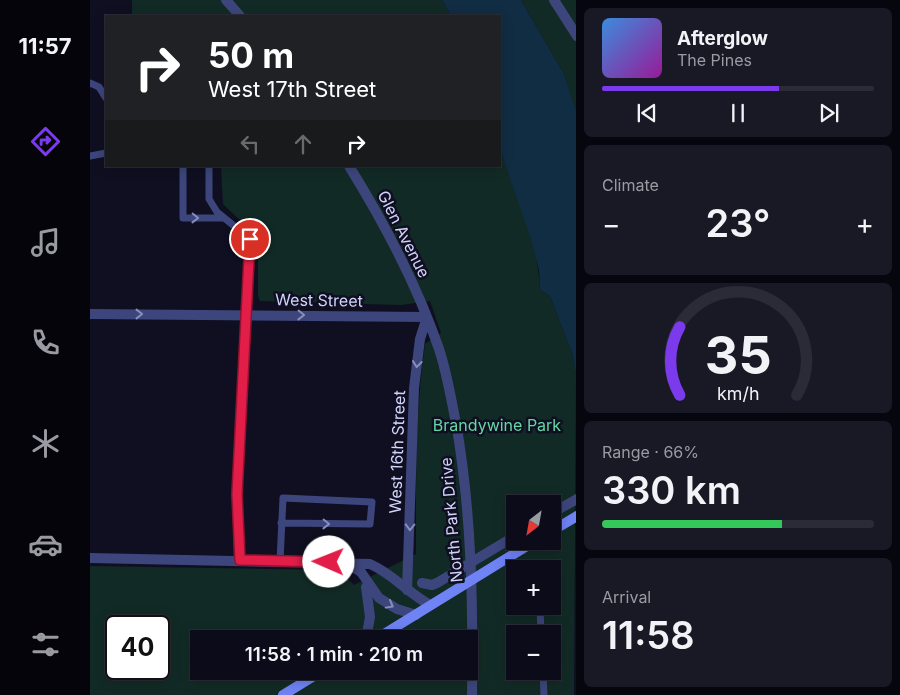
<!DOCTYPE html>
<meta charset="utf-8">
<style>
:root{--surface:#0b0b19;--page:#191926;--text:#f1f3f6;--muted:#9a9ba2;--line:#2b2b38;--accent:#7c3aed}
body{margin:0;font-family:Inter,sans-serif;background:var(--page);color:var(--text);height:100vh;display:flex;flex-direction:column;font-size:19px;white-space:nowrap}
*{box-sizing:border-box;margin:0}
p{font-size:16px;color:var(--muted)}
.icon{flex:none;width:28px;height:28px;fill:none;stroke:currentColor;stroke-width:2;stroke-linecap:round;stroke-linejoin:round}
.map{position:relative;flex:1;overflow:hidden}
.details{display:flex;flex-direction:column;gap:8px;padding:8px;background:#06060e;width:324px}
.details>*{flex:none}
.hud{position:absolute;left:15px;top:15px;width:396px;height:152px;border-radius:0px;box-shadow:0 2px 12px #0003,0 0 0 1px var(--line);background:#202124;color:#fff;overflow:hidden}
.needle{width:32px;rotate:211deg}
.fabs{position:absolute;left:416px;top:495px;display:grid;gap:10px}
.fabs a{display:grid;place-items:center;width:55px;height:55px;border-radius:0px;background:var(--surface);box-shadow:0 2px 12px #0003,0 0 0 1px var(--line);font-size:25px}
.speed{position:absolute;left:15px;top:615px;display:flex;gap:10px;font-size:25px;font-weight:700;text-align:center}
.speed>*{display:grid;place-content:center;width:65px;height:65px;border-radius:50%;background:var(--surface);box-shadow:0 2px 12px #0003,0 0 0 1px var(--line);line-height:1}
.speed .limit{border:2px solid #111;border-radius:8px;background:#fff;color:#111}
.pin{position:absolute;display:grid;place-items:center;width:42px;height:42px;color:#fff;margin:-21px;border:2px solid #fff;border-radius:50%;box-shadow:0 1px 5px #0007}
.me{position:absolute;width:55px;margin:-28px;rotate:271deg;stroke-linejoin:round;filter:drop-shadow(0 0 4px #0008)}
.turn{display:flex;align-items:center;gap:18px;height:105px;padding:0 20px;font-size:22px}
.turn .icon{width:65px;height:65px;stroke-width:2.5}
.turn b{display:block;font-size:35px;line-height:42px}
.lanes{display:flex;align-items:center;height:48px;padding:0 20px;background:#0003;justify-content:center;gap:25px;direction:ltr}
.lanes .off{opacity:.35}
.big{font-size:38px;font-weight:600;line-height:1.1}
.details .card{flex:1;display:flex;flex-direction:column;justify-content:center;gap:8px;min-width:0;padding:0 18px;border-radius:8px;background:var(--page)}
.details .dial{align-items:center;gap:0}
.dial svg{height:130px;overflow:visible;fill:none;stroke:var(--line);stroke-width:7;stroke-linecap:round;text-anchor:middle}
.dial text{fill:var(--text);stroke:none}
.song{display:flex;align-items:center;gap:15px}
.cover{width:60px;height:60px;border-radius:8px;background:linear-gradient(135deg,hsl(210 70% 55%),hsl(300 70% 35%))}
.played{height:5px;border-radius:2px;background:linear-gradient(90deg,var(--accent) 65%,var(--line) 65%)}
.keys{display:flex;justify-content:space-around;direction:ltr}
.heat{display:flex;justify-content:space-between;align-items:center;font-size:28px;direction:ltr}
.charge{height:8px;border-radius:4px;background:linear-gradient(90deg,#34c759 66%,var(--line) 0)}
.trip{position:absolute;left:100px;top:630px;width:288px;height:50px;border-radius:0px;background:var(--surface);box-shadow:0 2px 12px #0003,0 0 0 1px var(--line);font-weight:600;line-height:50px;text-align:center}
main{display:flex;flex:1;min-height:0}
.menu{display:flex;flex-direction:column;width:90px;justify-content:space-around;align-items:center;background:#04040a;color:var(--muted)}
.menu .icon{width:35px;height:35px}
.menu .current{color:var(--accent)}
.menu b{font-size:22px;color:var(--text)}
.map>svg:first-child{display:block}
</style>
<main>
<nav class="menu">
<b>11:57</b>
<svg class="icon current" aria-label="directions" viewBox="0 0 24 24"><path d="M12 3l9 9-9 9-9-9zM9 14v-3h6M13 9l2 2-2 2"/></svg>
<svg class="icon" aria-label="music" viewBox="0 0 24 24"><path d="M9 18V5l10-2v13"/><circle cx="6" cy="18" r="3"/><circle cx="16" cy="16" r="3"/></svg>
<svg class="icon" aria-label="phone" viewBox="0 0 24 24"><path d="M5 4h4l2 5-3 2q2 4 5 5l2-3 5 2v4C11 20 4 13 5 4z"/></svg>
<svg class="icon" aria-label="climate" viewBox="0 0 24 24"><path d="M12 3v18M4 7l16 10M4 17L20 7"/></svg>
<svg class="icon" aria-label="car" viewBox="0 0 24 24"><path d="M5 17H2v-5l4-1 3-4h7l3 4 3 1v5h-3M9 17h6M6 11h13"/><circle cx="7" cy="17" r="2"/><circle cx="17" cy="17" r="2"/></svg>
<svg class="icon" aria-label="filters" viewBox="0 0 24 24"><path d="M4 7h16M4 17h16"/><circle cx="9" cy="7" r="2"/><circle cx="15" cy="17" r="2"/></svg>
</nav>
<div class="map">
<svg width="487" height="695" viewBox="0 0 487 695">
<rect width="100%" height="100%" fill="#0f0f21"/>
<path fill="#122a25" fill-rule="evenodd" d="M42,0H352L361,16H42Z
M431,0H486V114L474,74Z
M410,149C426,195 448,241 450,290L460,296L482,353L486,375L484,695H0V566L236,570L255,576L264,585L326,554C326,484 325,413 335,344L351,333L340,301L311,305L170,301L168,296V229L156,226L133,204L131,166H410ZM425,504H462V541H425ZM425,569H462V606H425ZM26,626H69V669H26ZM425,634H462V671H425ZM109,639H379V671H109Z"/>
<path fill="#112d43" d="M352,0H431L474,74L487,114L486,375L482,353L460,296L450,290L449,270L441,239L410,149V16H361Z"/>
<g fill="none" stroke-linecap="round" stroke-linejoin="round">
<path stroke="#3d467c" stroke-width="7" d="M0,83L9,87L16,98
M0,156L16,153
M93,166V218H134
M119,166V199L127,212L160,239
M190,561L193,498L282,502L280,524L191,523
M450,606L451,634
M453,671L454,695"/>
<path stroke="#3d467c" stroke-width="10" d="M462,513L487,499
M332,583L342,585L347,583L425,536"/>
<path stroke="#3d467c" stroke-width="10" d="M136,0L150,16
M464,0L487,36
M259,166C295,224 327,285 349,349C357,373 361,399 366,423C382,514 383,604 382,695
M0,314L337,317
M149,560L147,494L160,239
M317,590L324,388L330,339L337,317"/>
<path stroke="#3d467c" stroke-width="10" d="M0,558L280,564C303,574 318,593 340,605
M256,563L271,572L289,598L307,609L326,615
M276,639L280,617L276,587"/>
<path stroke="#6f83f5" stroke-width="10" d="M462,531L487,516
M286,639L445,541
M193,695L232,671"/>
</g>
<defs><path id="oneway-chevron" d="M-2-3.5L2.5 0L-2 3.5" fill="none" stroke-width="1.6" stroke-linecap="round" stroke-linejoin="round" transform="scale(1.25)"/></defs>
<g stroke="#888dbc">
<use href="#oneway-chevron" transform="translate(105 218) rotate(1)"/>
<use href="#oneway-chevron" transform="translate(49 314)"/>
<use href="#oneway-chevron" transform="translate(211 315) rotate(1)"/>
<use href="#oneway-chevron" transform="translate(327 364) rotate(97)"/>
<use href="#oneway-chevron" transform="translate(236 524) rotate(1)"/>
<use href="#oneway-chevron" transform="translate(320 527) rotate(91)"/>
<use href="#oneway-chevron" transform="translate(300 605) rotate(29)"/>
</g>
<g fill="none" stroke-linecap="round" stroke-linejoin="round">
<g stroke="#92132f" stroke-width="12">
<path id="route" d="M160,239L147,494L150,560L239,562"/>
</g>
<use href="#route" stroke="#e11d48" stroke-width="9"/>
</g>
<g text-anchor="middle" stroke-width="5" stroke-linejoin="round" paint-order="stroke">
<g font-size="16" fill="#d2d4fc" stroke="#0f0f21">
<text transform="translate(314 234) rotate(63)" y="6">Glen Avenue</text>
<text transform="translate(229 300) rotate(1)" y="6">West Street</text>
<text transform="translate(307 452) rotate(-88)" y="6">West 16th Street</text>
<text transform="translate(361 520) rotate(-95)" y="6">North Park Drive</text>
</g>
<g font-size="16" fill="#63d7a5" stroke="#0f0f21">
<text x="407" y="431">Brandywine Park</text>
</g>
</g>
</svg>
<div class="fabs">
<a><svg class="needle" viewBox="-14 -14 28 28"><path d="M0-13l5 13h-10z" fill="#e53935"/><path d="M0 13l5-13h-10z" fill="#9a9ba2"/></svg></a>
<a>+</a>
<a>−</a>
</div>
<div class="speed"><div class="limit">40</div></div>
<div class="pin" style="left:160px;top:239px;background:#d93025"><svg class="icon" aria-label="arrive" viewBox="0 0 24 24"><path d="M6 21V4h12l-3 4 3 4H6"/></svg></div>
<svg class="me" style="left:239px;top:562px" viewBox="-20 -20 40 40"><circle r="19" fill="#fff"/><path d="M0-13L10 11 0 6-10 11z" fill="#e11d48"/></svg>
<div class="trip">11:58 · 1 min · 210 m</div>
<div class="hud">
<div class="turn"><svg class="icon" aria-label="right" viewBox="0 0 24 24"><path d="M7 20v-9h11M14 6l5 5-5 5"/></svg><div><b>50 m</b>West 17th Street</div></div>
<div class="lanes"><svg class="icon off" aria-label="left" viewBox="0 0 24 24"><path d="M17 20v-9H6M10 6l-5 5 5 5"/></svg><svg class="icon off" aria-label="ahead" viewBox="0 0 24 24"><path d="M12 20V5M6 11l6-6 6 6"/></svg><svg class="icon" aria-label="right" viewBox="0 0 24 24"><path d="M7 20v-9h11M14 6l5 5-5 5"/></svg></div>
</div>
</div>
<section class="details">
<div class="card">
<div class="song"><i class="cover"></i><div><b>Afterglow</b><p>The Pines</p></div></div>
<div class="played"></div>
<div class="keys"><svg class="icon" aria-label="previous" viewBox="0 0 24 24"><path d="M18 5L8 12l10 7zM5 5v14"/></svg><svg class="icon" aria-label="pause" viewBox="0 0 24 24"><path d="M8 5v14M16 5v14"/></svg><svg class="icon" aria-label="next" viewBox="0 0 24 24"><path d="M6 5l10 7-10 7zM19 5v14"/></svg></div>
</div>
<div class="card"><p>Climate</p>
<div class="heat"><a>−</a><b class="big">23°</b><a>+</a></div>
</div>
<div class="card dial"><svg viewBox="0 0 100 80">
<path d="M14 69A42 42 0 1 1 86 69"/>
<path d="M14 69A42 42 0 0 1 14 27" stroke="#7c3aed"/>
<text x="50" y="56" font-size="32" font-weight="700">35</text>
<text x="50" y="72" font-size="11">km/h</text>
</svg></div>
<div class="card"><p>Range · 66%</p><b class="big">330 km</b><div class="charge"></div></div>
<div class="card"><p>Arrival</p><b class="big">11:58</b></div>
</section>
</main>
